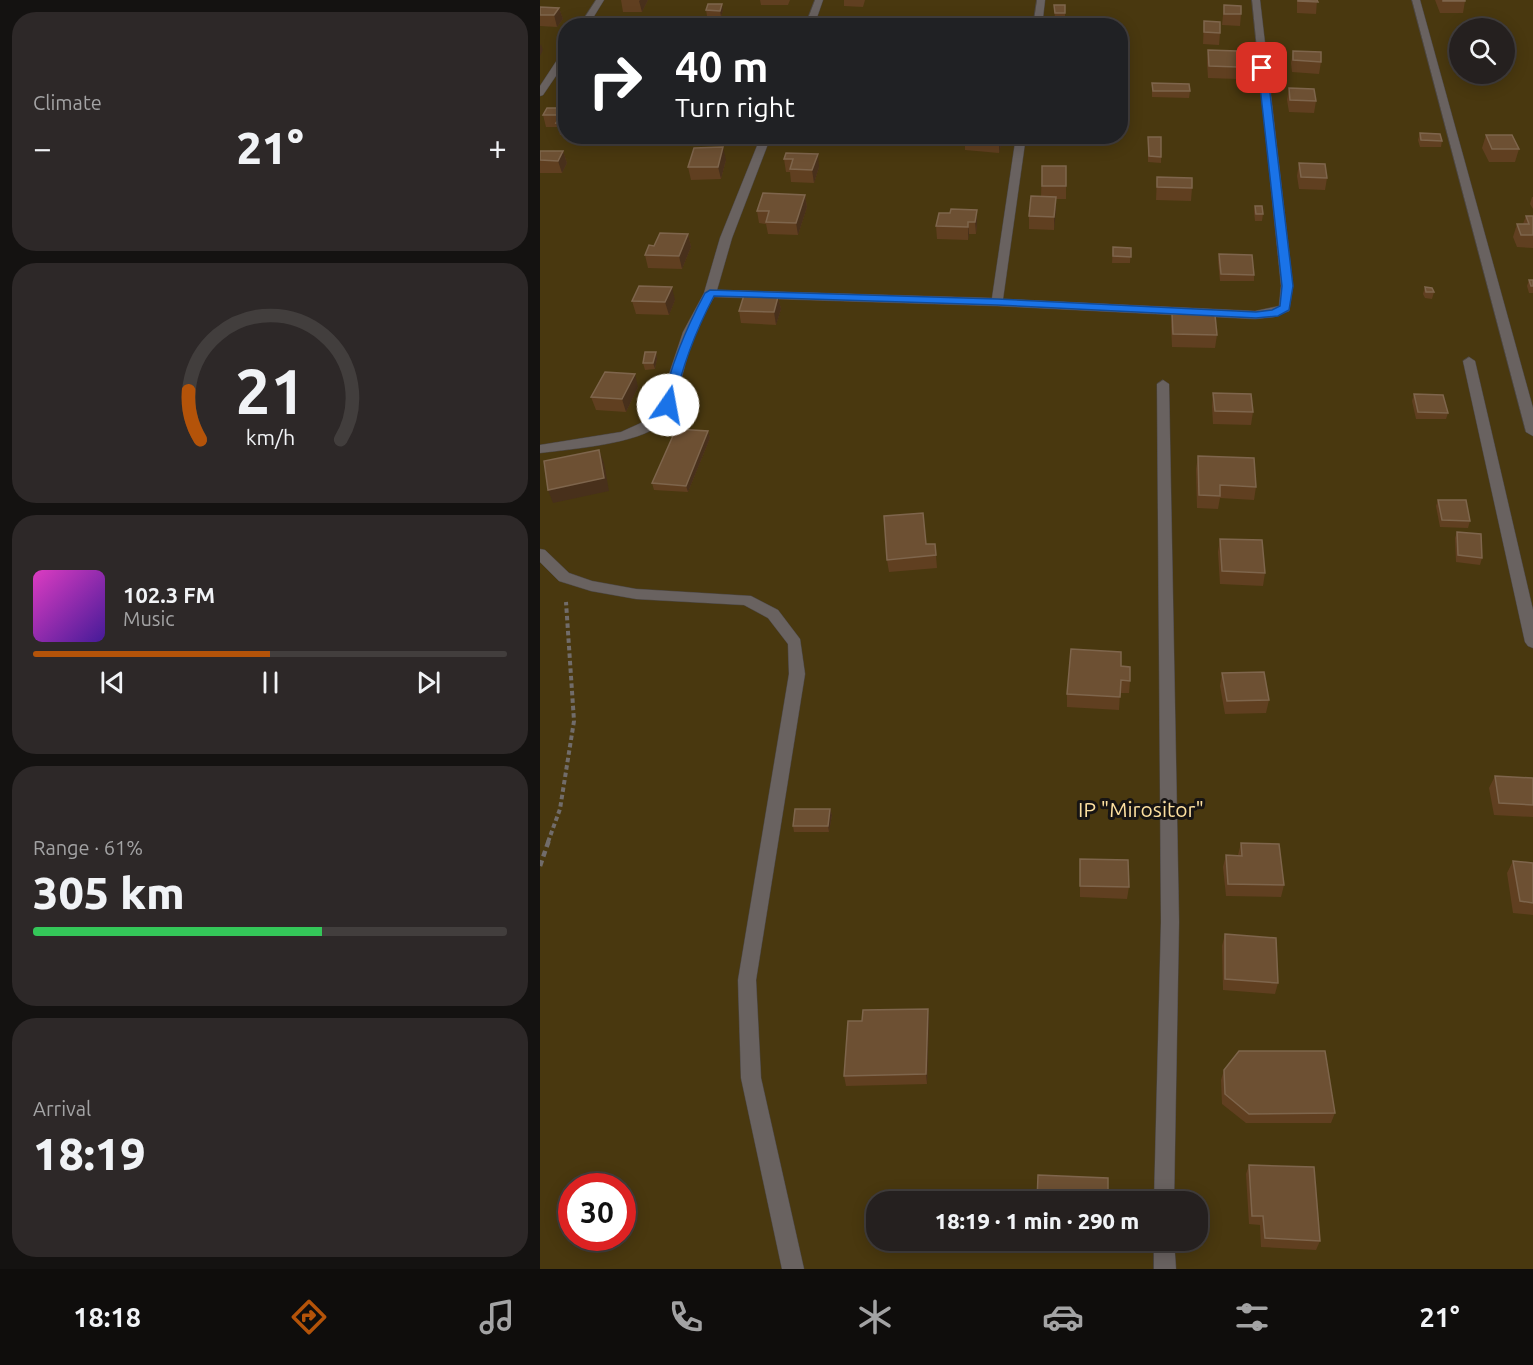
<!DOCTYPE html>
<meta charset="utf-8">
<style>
:root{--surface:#25201f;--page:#2d2828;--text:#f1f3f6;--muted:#a3a3a4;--line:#423e3d;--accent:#b45309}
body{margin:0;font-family:Ubuntu,sans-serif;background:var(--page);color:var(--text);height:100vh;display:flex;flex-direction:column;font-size:22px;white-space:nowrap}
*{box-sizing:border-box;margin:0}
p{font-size:20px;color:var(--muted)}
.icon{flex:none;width:33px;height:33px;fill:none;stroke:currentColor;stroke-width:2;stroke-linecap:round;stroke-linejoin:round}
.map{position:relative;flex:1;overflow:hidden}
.drawer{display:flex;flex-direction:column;gap:12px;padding:12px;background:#141211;width:540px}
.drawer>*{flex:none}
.guide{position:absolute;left:18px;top:18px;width:570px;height:126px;border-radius:24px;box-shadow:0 3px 15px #0003,0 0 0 2px var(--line);background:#202124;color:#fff;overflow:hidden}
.tools{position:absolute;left:909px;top:18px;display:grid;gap:12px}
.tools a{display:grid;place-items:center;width:66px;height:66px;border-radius:50%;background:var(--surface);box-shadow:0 3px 15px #0003,0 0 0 2px var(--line);font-size:30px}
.speed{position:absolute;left:18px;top:1173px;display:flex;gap:12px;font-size:30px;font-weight:700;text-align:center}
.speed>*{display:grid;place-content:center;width:78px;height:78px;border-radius:50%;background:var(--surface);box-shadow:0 3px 15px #0003,0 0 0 2px var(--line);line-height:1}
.speed .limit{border:9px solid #d22;background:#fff;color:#111}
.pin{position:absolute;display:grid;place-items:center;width:51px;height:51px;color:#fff;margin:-26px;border-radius:12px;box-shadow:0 3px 9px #0006}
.me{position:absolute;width:66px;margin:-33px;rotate:12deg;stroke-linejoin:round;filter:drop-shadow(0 0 4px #0008)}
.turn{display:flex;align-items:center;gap:21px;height:126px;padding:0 18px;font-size:27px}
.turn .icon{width:78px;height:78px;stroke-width:2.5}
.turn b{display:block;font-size:42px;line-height:51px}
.big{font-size:45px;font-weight:800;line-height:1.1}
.drawer .widget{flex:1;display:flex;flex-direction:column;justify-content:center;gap:9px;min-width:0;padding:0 21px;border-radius:24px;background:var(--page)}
.drawer .dial{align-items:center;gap:0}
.dial svg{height:156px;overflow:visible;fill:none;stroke:var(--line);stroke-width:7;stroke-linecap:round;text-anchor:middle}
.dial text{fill:var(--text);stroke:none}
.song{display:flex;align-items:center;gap:18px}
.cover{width:72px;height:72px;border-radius:9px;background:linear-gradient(135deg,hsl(310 70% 55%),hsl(260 70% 35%))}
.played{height:6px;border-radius:3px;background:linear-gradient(90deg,var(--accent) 50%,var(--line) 50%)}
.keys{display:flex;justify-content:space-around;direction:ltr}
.heat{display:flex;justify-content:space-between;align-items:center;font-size:33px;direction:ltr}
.charge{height:9px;border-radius:4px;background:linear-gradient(90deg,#34c759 61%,var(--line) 0)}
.trip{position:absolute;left:326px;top:1191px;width:342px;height:60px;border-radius:24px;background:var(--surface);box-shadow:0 3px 15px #0003,0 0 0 2px var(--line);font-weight:800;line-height:60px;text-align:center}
.tab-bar{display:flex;height:96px;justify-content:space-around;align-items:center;background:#0f0d0c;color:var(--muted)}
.tab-bar .icon{width:42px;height:42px}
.tab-bar .on{color:var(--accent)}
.tab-bar b{font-size:27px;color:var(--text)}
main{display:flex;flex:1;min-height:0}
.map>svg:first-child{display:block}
</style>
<main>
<section class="drawer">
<div class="widget"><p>Climate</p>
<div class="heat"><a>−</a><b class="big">21°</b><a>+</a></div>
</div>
<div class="widget dial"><svg viewBox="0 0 100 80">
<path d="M14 69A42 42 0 1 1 86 69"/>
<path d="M14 69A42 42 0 0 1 8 44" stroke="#b45309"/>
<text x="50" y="56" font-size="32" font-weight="700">21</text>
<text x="50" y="72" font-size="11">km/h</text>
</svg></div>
<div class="widget">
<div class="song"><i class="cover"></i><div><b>102.3 FM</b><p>Music</p></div></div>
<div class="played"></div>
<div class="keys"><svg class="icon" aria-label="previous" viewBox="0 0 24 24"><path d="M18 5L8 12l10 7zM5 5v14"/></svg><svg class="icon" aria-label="pause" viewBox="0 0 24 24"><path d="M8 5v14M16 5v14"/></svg><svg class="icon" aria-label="next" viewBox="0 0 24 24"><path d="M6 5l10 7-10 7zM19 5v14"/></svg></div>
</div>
<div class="widget"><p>Range · 61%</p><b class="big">305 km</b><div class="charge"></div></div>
<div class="widget"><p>Arrival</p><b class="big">18:19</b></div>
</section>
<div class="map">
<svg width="993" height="1269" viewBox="0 0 993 1269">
<rect width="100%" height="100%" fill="#312b29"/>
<path fill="#49380f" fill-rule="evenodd" d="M0,0H993V1269H0ZM26,26H580V136H26ZM920,28H964V74H920ZM32,1186H82V1238H32ZM336,1202H657V1240H336Z"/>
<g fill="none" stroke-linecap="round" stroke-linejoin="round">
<g stroke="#4b4645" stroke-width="1">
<path id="street" d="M56,0H64L48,26H39Z
M275,0H283L274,26H265Z
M497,0H505L502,26H493Z
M712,0H720L753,286L749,311L734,317L715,319L457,306L174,297C167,309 159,321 154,334C145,357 138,410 121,424C98,444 31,449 0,453V445L81,432L112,418L122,405L129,374L143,332L164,293L180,238L221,136H231L192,238L177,290L452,298L476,136H486L463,299L715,311L739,306L741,286Z
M872,0H880L993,408V436L986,432Z
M26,50V61L3,95L0,96V86L23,51Z
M929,357L935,361L993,610V648L988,646L985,642L923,361Z
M623,380L629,384L639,922L634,1202H614L621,922L617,384Z
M0,549L5,550L29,573L52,581L96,589L211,596L238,610L260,639L265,674L216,980L221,1078L264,1269H242L201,1078L198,980L249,674L248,644L228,618L204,605L96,599L51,591L19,581L0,562Z
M614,1240H634L636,1269H614Z"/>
</g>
<path stroke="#716c6a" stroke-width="4" stroke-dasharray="4.5 3" stroke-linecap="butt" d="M8,842L20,809L34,721L26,602"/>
<path stroke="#716c6a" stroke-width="4.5" stroke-dasharray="6 4" stroke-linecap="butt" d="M0,866L9,840"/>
<use href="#street" fill="#696260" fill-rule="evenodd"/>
</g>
<path fill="#603f20" d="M81,0H108L102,12H83Z
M220,0H250L248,5H221Z
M304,0H325L323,7L304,6Z
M757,0H777L776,14L757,13Z
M895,0H925V1L923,13H900Z
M514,5H525V19H515Z
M684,5L701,14L700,26L682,25Z
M0,7L19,8L23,19L17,27L0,26Z
M166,10H183L181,17L167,16Z
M664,21L680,33L679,45L663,44Z
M668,50L698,67L697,79L668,78L667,62Z
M753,51L781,62L779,74L752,72L751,63Z
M928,74H948L947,79H929Z
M612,83L650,91L649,98L612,97Z
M749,88L776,101L774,113L749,112L747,100Z
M26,108V135H20L18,127H6L3,115Z
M880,133L902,141L901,147H880L878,140Z
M946,135L979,149L975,162H949L942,148Z
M425,136H461V145L459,153L425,150Z
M507,136H541V144H507Z
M608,137L621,157V163L608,162Z
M0,151H23L27,163L22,173H0Z
M246,153L279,167L274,183L251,182L250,172H246L244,159Z
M186,160L181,179L151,180L148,167Z
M759,163L787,178L785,190L759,189L757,176Z
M502,166H526V199H516L514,230L489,229V216L501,197Z
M617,177L652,188L651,201L616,200Z
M265,195L267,207L258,235L228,234L226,224L219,223L217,211Z
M992,197H993V209L990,204Z
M715,206L723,214L722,221H715L714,212Z
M437,210V223L436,234H429L428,240L397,239L396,226L410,213Z
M986,216H993V248L977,247L973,237L977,224H983Z
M148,234L151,247L142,269L108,268L105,255Z
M573,247L591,248L590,263H572Z
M679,254L714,275V281H680L678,261Z
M989,280L993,286V293H989L987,286Z
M885,287L894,292L892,299L885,298L883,294Z
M238,297L241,309L236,325L201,323L199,311Z
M135,300L129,315L96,314L92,301Z
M632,314L677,335L675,348L632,347L631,327Z
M116,352L117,359L115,369L105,370L103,363Z
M98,387L86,412L56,410L51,397Z
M673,393L713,412L711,425L673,424L672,406Z
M874,394L908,413L906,419H876L872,401Z
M168,431L170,438L148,492L114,490L112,483Z
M658,456L716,487L714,500L680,498L678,509L657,508L656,469Z
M898,500L930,521L928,528L900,527L896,506Z
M917,532L942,558L940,565L916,562L915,538Z
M680,539L725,573L723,586L680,584L678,552Z
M386,544H395L397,568L349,572L347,560Z
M581,666L590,681L589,693H580L579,710L527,707V694Z
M682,673L729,700L726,713L685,714L680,686Z
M955,776L993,778V817L954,815L949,788Z
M290,809L292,815L289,832H254L253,826Z
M701,843L744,885L741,897L686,896L683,867L686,855H698Z
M540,859L589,887L587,899L540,897Z
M973,861L993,863V915L973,913L967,873Z
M685,934L738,983L735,994L683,990L682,946Z
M389,1019L387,1084L306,1086L304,1076Z
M684,1070L795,1113L791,1123H706L682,1104L681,1080Z
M709,1165L780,1241L776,1250L721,1247L720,1225L709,1224L706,1174Z"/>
<path fill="#48301b" d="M100,0H108L102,12L99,1Z
M182,4L183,10L181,17L180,11Z
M19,8L23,19L17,27L14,15Z
M1,44L3,50L0,56V46Z
M460,136H461V145L459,153V140Z
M183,147L186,160L181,179L178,167Z
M23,151L27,163L22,173L18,161Z
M278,154L279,167L274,183L272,170Z
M265,195L267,207L258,235L256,223Z
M516,197V210L514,230V217Z
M437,210V223L436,234L435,222Z
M428,222L429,234L428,240Z
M148,234L151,247L142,269L139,256Z
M132,287L135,300L129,315L125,302Z
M238,297L241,309L236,325L234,312Z
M116,352L117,359L115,369L113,363Z
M95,374L98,387L86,412L82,399Z
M168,431L170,438L148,492L146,486Z
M59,450L64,463L69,491L13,503L8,490Z
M290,809L292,815L289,832L288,826Z
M388,1009L389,1019L387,1084L386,1074Z"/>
<path fill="#6d5033" stroke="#7e654c" stroke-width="1.5" d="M758,0H777L778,2L758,1Z
M903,0H925V1H903Z
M168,4H182L180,11L166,10Z
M514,5H525V13H515Z
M684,5L701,6V14H684Z
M0,7L19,8L14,15H0Z
M664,21L680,22V33L664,32Z
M668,50L697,51L698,67L669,66Z
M753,51L781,52V62L753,60Z
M612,83L649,84L650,91H613Z
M749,88L774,89L776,101L750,100Z
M7,108H26V123H16L21,115H3Z
M880,133L900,134L902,141L881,140Z
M946,135H972L979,149H952Z
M425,136H460L459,140L424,138Z
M608,137H621V157L609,156Z
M183,147L178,167H148L154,148Z
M0,151H23L18,161L0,160Z
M246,153L278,154L272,170L250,169L253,159H244Z
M759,163L785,164L787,178L761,177Z
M502,166H526V186H502Z
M617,177L652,178V188L617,187Z
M223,193L265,195L256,223L226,222L229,211H217Z
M491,196L516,197L514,217L489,216Z
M715,206H722L723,214H716Z
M411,209L437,210L435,222H428V227L396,226L399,213H410Z
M986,216H993V235H981L977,224H989Z
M120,233L148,234L139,256L105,255L109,245L114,246Z
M573,247L591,248V257L573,256Z
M679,254L712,255L714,275L681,274Z
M989,280H993V286H991Z
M99,286L132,287L125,302L92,301Z
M885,287L892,288L894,292H886Z
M204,295L238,297L234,312L199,311Z
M632,314L675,315L677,335L633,334Z
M105,352H116L113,363H103Z
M65,372L95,374L82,399L51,397Z
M673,393L711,394L713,412L675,411Z
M874,394L903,395L908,413L878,412Z
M136,429L168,431L146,486L112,483Z
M59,450L64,478L8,490L4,461Z
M658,456L714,458L716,487L680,485V496L659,495Z
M898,500H926L930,521L902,520Z
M383,513L386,544H395L396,555L347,560L344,516Z
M917,532L941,534L942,558L918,555Z
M680,539L722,540L725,573L682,571Z
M531,649L581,652V666L590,667V681L581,680L580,697L527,694Z
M724,672L729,700L687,701L682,673Z
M955,776L993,778V805L959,803Z
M255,809H290L288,826H253Z
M701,843L739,844L744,885L688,884L686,855L702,856Z
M540,859L588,860L589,887L540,886Z
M973,861L993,863V903L980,901Z
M685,934L736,938L738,983L685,979Z
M388,1009L386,1074L304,1076L308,1021H322L323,1010Z
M699,1051H785L795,1113L709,1114L685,1094L684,1070Z
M709,1165L774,1167L780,1241L725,1238L723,1216H712Z
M498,1175L568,1178V1202H497Z"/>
<path fill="#1a73e8" stroke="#114b97" stroke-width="1.5" d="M722,65L727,68L753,286L749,310L738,316L716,318L457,305L174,296C155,332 142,366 134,405L128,409L122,405C131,364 145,330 165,293L170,290L457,299L716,312L732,310L740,306L742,286L718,68Z"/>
<g text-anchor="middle" stroke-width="6" stroke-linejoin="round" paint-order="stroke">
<g font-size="21" fill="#fcdf9f" stroke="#171413">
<text x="601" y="817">IP "Mirositor"</text>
</g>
</g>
</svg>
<div class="tools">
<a><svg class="icon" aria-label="search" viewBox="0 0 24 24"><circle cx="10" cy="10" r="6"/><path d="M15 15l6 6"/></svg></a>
</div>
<div class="speed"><div class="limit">30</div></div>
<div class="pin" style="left:722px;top:68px;background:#d93025"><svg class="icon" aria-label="arrive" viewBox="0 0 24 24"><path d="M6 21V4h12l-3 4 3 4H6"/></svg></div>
<svg class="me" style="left:128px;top:405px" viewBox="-20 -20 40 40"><circle r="19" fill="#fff"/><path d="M0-13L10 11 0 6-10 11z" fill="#1a73e8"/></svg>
<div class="trip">18:19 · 1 min · 290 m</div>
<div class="guide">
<div class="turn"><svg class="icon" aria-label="right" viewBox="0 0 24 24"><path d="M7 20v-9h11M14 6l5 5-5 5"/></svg><div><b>40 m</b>Turn right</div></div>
</div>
</div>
</main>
<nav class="tab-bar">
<b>18:18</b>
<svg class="icon on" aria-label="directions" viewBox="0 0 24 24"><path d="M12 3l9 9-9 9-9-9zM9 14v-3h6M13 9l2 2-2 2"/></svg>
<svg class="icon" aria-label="music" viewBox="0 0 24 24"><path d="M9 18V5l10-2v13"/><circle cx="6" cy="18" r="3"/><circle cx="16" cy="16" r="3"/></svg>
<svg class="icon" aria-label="phone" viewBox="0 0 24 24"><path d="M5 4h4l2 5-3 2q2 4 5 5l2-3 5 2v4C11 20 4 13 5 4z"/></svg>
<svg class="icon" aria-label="climate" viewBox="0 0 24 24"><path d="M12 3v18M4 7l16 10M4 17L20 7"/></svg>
<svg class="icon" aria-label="car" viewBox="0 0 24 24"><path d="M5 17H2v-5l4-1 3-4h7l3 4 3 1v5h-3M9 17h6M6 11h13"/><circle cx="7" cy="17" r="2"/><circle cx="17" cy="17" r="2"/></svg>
<svg class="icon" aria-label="filters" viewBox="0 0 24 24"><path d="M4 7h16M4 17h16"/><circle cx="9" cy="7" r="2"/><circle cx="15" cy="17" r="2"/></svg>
<b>21°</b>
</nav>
